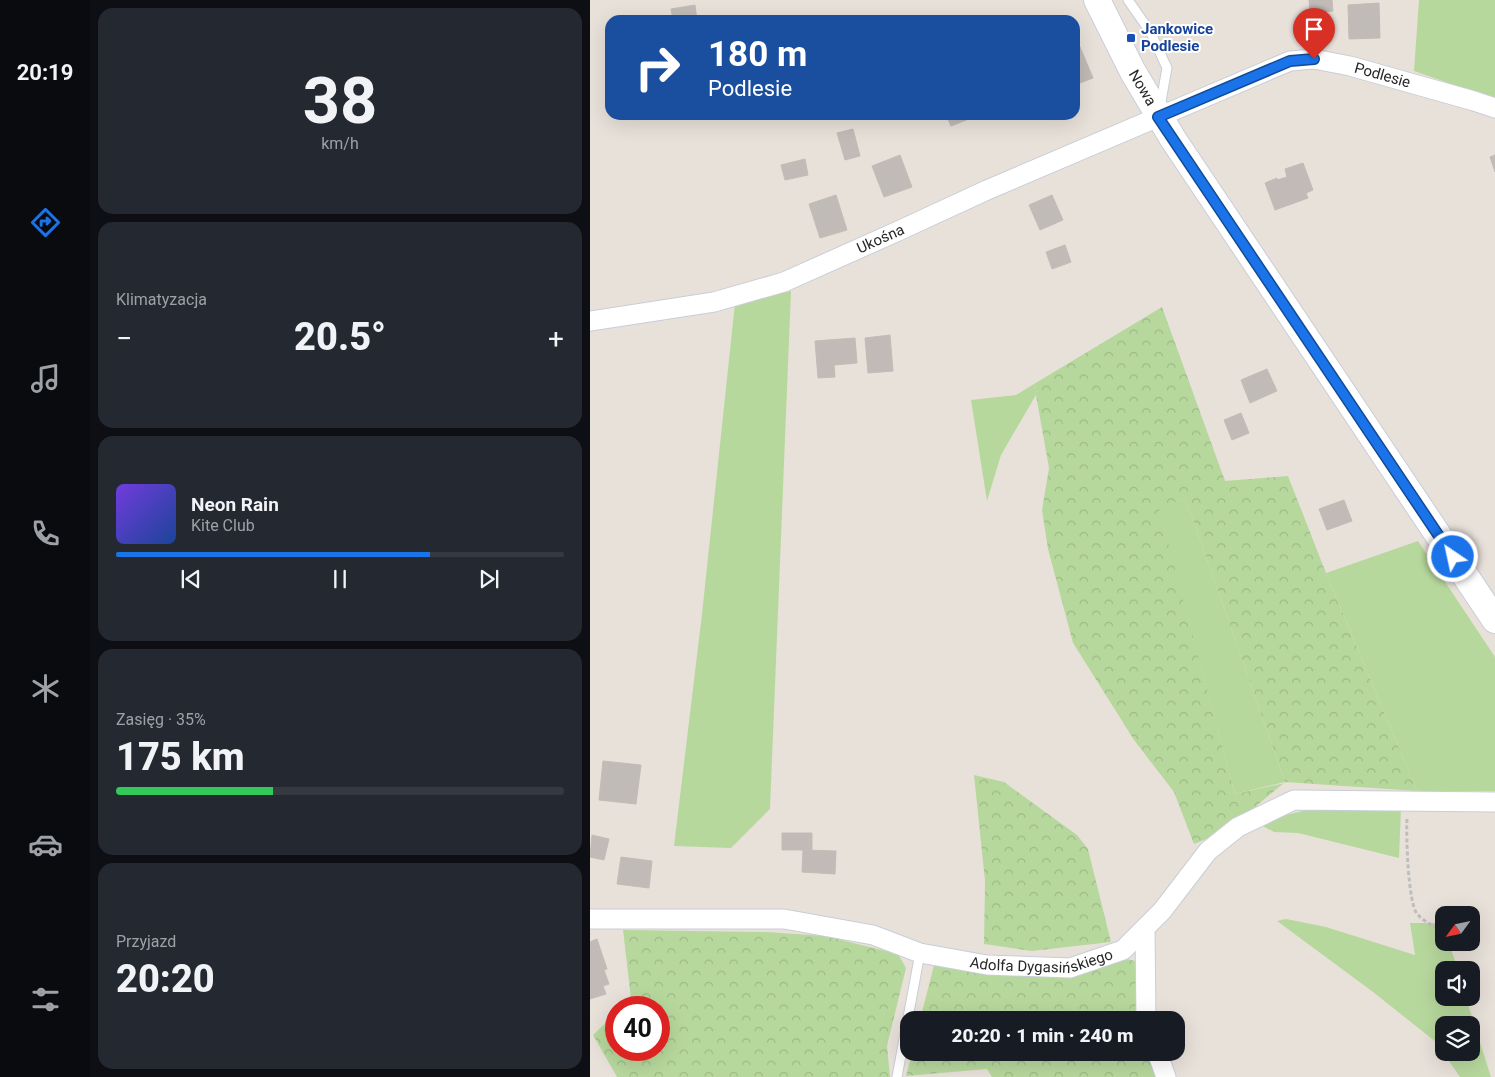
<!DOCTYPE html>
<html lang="pl">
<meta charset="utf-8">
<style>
:root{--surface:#171b24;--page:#242831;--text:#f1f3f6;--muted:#9ea1a6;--line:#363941;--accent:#1a73e8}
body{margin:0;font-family:Roboto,sans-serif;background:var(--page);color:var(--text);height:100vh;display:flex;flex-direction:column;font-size:19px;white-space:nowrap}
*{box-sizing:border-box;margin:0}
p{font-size:16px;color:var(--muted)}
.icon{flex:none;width:28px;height:28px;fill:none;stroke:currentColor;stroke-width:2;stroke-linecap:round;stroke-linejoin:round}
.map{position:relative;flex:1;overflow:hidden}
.side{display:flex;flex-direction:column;gap:8px;padding:8px;background:#0d0f14;width:500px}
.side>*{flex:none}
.guide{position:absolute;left:15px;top:15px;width:475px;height:105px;border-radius:15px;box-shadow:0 5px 20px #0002;background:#1a4fa0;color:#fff;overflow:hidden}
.needle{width:32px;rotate:237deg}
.fabs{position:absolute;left:845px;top:906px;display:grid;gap:10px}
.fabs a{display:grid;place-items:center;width:45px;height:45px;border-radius:10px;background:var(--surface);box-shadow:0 5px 20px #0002;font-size:25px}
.speed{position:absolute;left:15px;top:996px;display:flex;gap:10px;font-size:25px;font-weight:700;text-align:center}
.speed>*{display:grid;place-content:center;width:65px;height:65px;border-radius:50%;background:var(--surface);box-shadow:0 5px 20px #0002;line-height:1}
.speed .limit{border:8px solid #d22;background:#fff;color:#111}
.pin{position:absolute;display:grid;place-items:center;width:42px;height:42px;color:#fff;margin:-51px -21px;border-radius:50% 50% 50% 0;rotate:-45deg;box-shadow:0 0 5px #0007}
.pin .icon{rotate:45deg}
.me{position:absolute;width:55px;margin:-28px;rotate:326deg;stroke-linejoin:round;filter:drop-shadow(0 0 4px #0008)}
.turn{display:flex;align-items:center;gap:18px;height:105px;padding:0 20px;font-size:22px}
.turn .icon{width:65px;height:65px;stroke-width:2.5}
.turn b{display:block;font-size:35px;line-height:42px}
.big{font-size:38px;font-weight:800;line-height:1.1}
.side .tile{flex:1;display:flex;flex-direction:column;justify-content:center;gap:8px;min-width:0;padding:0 18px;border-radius:15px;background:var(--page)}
.side .dial{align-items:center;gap:0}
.dial b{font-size:65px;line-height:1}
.song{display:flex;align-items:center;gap:15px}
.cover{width:60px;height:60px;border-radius:8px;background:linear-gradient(135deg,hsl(260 70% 55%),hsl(220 70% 35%))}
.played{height:5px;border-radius:2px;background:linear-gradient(90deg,var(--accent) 70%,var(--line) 70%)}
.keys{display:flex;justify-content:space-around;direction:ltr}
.heat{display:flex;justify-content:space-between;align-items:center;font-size:28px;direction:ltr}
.charge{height:8px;border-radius:4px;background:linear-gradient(90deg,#34c759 35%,var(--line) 0)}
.trip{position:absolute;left:310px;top:1011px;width:285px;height:50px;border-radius:15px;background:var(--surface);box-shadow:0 5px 20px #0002;font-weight:800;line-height:50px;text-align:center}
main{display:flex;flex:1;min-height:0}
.tab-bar{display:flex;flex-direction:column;width:90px;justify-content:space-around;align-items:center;background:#090b0e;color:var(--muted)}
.tab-bar .icon{width:35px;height:35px}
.tab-bar .on{color:var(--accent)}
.tab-bar b{font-size:22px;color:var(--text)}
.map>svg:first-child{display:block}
</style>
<main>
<nav class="tab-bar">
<b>20:19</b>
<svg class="icon on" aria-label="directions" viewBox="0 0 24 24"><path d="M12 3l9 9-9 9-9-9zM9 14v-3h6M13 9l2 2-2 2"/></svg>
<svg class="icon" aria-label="music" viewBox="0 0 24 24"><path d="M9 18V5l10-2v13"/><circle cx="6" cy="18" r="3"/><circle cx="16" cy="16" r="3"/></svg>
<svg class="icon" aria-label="phone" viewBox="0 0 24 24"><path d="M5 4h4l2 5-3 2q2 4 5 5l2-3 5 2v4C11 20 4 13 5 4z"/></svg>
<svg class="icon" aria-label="climate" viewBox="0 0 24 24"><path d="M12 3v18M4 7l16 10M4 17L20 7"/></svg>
<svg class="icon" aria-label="car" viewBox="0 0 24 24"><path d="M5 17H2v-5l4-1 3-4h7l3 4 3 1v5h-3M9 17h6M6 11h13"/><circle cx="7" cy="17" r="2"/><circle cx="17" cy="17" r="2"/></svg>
<svg class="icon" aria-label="filters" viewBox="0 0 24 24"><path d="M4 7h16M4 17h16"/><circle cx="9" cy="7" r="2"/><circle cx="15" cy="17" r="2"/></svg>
</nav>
<section class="side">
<div class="tile dial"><b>38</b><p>km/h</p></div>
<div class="tile"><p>Klimatyzacja</p>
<div class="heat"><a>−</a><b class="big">20.5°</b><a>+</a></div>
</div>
<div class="tile">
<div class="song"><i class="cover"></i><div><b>Neon Rain</b><p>Kite Club</p></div></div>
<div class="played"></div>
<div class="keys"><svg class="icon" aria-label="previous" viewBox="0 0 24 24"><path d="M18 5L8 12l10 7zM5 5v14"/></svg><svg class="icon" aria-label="pause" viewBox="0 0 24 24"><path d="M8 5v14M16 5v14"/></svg><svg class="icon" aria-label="next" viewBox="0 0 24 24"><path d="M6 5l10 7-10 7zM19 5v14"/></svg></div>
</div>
<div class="tile"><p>Zasięg · 35%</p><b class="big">175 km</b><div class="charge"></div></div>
<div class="tile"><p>Przyjazd</p><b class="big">20:20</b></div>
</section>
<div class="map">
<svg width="905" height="1077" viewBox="0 0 905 1077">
<defs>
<pattern id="forest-crowns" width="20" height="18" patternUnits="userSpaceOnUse" patternTransform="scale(1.25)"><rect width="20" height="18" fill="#b7d89d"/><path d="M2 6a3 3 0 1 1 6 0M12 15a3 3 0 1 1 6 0" fill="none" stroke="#9db987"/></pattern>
</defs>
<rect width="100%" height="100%" fill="#e8e1da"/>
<path fill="#b7d89d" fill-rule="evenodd" d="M829,0H905V99L824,71Z
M201,291L180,809L141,848L84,846L112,614L145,303Z
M444,384L446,395L411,455L397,501L381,400L426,395Z
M596,500L695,782L645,794L567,504Z
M828,541L905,657V791H827L736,573Z
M721,809H811L809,858L708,833L684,832L669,824L692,816Z
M696,919L736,927L825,955L820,923H853L854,942L859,943L868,970H854V998H876L901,1077H870L846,1042L783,992L687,921ZM854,1025H881V1052H854Z"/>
<path fill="url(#forest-crowns)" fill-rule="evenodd" d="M572,307L635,481L698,476L736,573L827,791L695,782L636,831L604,844L584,792L544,740L483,643L458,549L452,510L459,468L444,384ZM596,500L695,782V783L645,794L568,505Z
M384,775L414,782L487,835L498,849L521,942L442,951L394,944L395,881Z
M33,930L177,932L235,936L308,954L316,968L297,1046L300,1077H27L3,1035L26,1013V1050H69V1008L32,1007L41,999Z
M529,957L545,961L549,1020H330L344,965Z
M560,1052L568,1077H402L397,1069L316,1076L322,1053Z"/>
<path fill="#c0bbb7" stroke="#c3bcb4" d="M719,0H742L743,11L720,13Z
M789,3L790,38L759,39L758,5Z
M105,5L107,20H83L81,9Z
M485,35L503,78L485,85Z
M356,115H389L361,126Z
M263,129L270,156L255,160L247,133Z
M310,155L322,187L294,197L282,166Z
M905,155V172L900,157Z
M215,159L218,175L195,180L191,165Z
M713,163L723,190L716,193L718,198L685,210L675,183L687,178V180L697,177L695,169Z
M246,195L257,230L230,238L219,204Z
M462,195L473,220L450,230L439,205Z
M475,245L481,262L462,269L456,252Z
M300,335L303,371L278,373L275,338Z
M265,338L267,363L244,365L245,377L228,378L225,341Z
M677,369L687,391L660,403L651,380Z
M651,413L659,433L642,440L634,420Z
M754,500L762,521L737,530L729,509Z
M13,761L51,765L46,804L9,800Z
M192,833H222V850H192Z
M2,835L19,839L14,860L0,857Z
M213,850L246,851L245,874L212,872Z
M31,857L62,861L59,888L27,884Z
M7,939L17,969L0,974V942Z
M14,970L19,984L13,986L16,994L0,999V974Z"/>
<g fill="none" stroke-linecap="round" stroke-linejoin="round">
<g stroke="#c9cdd7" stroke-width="11">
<path id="lane" d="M538,0L561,33L577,68L570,107
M307,1077L330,953"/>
</g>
<g stroke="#c9cdd7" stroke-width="21">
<g id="street">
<path id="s1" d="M0,321L124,302L194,282L306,232L397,190L700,61L724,59L760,66L884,101L905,108"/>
<path id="s2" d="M0,919H194L283,935L330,953L397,965L480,968L533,950L572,911L618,851L648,827L704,800L905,802"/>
<path d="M555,928L556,1020"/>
<path d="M567,1052L576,1077"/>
</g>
</g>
<g stroke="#c9cdd7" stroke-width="28">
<g id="secondary">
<path id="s3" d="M507,0L543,72L583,139L905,620"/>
</g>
</g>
<path stroke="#bebebe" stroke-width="3" stroke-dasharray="4 2.5" stroke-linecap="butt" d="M817,819C816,836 818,902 827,914C834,921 844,928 854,930"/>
<use href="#lane" stroke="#fff" stroke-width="9"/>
<use href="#street" stroke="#fff" stroke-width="19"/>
<use href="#secondary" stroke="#fff" stroke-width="26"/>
</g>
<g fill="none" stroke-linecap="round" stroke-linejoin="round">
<g stroke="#114b97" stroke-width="12">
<path id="route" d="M724,59L700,61L568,117L863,557"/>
</g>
<use href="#route" stroke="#1a73e8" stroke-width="9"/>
</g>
<rect fill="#1a4fb4" stroke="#fff" stroke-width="2" x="536" y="33" width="10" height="10" rx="2.5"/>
<g text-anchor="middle" stroke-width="4" stroke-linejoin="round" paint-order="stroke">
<g font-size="15" font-weight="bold" fill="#164399" stroke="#fff" text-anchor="start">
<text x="551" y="34">Jankowice<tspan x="551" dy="17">Podlesie</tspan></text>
</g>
<g font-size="15" fill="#272727" stroke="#fff">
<text dy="5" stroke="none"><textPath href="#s1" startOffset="845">Podlesie</textPath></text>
<text dy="5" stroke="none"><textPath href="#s3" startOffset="99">Nowa</textPath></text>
<text dy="5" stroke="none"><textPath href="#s1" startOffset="304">Ukośna</textPath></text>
<text dy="5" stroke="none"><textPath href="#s2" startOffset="458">Adolfa Dygasińskiego</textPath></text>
</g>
</g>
</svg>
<div class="fabs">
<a><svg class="needle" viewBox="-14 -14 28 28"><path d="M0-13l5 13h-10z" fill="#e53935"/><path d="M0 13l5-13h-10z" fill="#9ea1a6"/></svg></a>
<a><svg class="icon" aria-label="sound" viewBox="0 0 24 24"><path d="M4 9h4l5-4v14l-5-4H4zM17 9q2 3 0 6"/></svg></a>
<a><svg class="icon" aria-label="layers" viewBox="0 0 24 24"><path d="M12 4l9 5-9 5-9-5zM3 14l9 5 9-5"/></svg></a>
</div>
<div class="speed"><div class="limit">40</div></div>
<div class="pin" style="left:724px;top:59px;background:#d93025"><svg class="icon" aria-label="arrive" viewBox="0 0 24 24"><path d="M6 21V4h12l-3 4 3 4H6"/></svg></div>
<svg class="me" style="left:863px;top:557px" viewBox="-20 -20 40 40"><circle r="17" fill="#1a73e8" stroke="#fff" stroke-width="3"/><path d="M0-11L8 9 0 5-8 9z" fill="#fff"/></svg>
<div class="trip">20:20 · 1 min · 240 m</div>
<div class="guide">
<div class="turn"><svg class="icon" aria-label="right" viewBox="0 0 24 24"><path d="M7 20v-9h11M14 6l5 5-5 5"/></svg><div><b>180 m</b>Podlesie</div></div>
</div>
</div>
</main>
